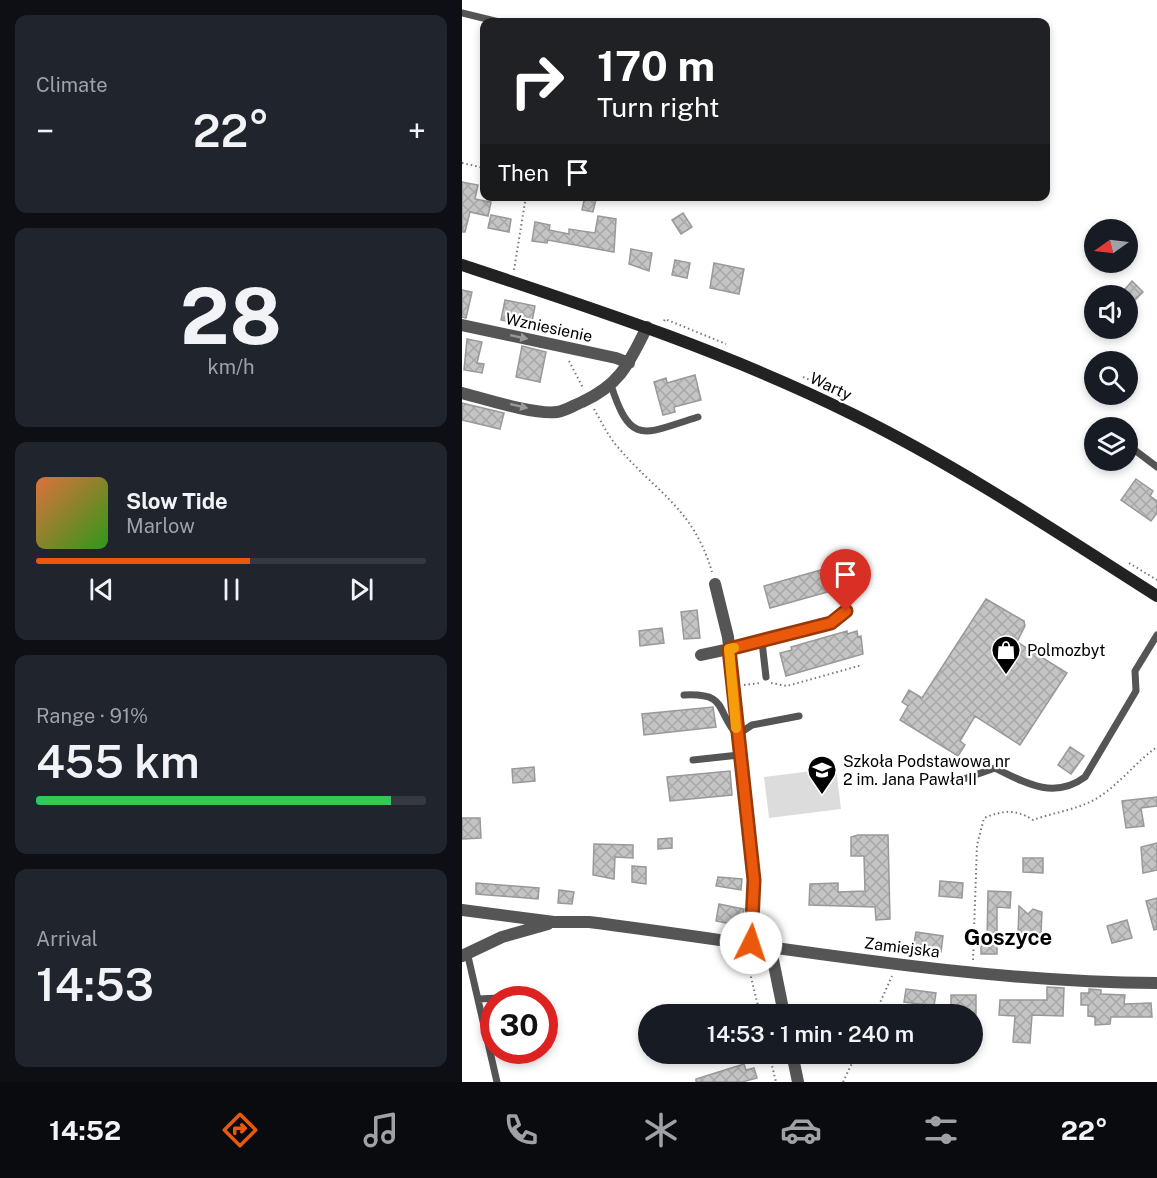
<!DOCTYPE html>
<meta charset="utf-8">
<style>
:root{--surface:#171b24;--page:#20242c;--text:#f1f3f6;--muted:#9ea1a6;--line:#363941;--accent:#ea580c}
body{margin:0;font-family:"Public Sans",sans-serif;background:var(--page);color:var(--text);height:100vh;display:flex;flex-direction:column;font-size:22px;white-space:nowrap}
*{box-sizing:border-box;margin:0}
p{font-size:20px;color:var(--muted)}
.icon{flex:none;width:33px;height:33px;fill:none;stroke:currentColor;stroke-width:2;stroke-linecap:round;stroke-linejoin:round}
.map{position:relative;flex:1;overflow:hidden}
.sheet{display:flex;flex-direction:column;gap:15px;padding:15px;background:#0d0f14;width:462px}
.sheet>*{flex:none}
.hud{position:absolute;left:18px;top:18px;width:570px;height:183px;border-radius:12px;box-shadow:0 3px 9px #0003;background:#202124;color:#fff;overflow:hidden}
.needle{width:39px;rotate:256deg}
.fabs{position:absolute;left:622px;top:219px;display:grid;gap:12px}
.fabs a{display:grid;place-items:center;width:54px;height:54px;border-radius:50%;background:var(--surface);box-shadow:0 3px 9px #0003;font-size:30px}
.speed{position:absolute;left:18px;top:986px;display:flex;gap:12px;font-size:30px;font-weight:700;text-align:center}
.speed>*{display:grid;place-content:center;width:78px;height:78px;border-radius:50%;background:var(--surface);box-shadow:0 3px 9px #0003;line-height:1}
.speed .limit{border:9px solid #d22;background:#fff;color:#111}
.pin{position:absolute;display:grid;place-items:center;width:51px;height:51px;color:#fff;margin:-62px -26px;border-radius:50% 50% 50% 0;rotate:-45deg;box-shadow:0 0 6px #0007}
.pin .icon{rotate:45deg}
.me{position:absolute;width:66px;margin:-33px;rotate:4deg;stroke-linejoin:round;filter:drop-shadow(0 0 4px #0008)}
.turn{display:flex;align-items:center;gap:21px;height:126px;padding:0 18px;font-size:27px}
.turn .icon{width:78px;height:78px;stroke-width:2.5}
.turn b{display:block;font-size:42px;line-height:51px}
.then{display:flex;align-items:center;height:57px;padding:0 18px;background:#0003;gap:12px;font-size:22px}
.big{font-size:45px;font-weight:600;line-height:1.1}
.sheet .card{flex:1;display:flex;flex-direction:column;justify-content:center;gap:9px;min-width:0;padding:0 21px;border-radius:12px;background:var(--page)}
.sheet .dial{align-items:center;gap:0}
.dial b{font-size:78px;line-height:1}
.song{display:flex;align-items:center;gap:18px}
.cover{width:72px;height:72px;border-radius:9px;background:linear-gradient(135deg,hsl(20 70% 55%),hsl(110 70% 35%))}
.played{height:6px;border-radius:3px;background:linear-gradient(90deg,var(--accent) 55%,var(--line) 55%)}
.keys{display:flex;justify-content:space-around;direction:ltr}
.heat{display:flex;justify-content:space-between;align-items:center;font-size:33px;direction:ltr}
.charge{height:9px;border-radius:4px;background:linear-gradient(90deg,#34c759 91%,var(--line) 0)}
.trip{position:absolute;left:176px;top:1004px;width:345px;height:60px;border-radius:30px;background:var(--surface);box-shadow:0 3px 9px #0003;font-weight:600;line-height:60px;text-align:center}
.dock{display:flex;height:96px;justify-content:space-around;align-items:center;background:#090b0e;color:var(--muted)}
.dock .icon{width:42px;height:42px}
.dock .on{color:var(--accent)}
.dock b{font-size:27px;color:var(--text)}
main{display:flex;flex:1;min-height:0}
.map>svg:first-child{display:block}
</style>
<main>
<section class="sheet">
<div class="card"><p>Climate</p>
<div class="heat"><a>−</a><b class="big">22°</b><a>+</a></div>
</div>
<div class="card dial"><b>28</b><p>km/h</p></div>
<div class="card">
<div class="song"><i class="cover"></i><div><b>Slow Tide</b><p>Marlow</p></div></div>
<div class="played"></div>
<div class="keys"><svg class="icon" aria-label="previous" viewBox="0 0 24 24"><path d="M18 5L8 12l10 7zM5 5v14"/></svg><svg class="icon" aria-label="pause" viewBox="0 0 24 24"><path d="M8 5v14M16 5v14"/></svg><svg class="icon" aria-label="next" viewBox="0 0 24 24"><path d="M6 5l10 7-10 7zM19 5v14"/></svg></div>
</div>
<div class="card"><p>Range · 91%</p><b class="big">455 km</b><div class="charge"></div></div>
<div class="card"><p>Arrival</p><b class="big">14:53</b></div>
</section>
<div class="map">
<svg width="695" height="1082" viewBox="0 0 695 1082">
<defs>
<pattern id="building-cross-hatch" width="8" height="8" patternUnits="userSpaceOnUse" patternTransform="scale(1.5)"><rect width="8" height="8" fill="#c4c4c4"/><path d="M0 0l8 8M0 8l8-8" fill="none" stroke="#a7a7a7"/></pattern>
</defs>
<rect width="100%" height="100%" fill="#fff"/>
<path fill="#dcdcdc" d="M374,768L379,809L307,818L302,777Z"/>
<path fill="url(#building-cross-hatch)" stroke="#999" stroke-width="1.5" d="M0,182L16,185L13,199L29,202L26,216L8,212L3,232H0Z
M123,196L134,199L131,212L120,210Z
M221,213L230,227L219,234L210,220Z
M29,215L49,219L47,232L26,228Z
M136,216L154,219L152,252L86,240L85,243L70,241L73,222L88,225L87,230L107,234V229L133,233Z
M169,249L190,253L187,271L167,264Z
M213,260L228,263L225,278L210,275Z
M252,263L282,269L277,294L248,288Z
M670,281L681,292L666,307V296H657Z
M0,290L10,292L4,318L0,317Z
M43,300L73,306L69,327L39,320Z
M5,339L20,342L15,363L22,364L20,373L2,370Z
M60,346L84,352L78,382L54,377Z
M233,375L239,400L212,407L213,412L201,415L192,382L204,378L205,383Z
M0,403L42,413L38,429L0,420Z
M674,479L691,491L688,496L695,501V513L689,521L659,500Z
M380,564L387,586L308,608L302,586Z
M524,599L562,621L563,626L555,642L605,673L558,745L513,716L498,741L503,745L496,756L438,720L446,706L440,702L447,690L460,698Z
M235,610L238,638L222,639L219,612Z
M200,628L202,643L178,646L177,631Z
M385,631V634L395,631L396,637L399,636L401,654L324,676L318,653L330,650L329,647Z
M251,707L254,727L182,735L180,714Z
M608,747L622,756L609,774L596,765Z
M72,767L73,781L51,783L50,769Z
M268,771L270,795L208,801L205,777Z
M695,797V806L679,808L682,826L664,828L660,801Z
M0,818H18L19,838L0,839Z
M396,835H426L428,919L414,920L413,907L347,905L348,884L376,883V892L403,891L402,856H389V837Z
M210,838V848L196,849V839Z
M695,843V870L681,873L679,847Z
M132,844L171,845V858L153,857L152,879L131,875Z
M561,858H581V873L561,872Z
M170,866L184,867V884L170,882Z
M256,877L280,879L279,890L254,886Z
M478,881L501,883L500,898L477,896Z
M14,883L77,888L76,899L14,894Z
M97,890L112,892L110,904L96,903Z
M526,891L549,892L548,908L535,907V954H519V942H525Z
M695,898V929L692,930L684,901Z
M257,904L282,909L279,926L254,921Z
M557,906L566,914L571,909L580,912L579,933L556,935Z
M665,920L670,938L650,943L645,926Z
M454,932L481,936L479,952L451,948Z
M585,987L602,988L601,1016L570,1015L568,1043L551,1042L553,1016L537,1015L538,1000H585Z
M444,989L474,993L472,1006L442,1002Z
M627,989L639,990V994L663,995L662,1004L689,1003L690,1017H649L648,1024L633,1025V1017L626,1016V1005H619V993H627Z
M489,995H514V1014H489Z
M282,1064L284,1070L292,1068L295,1078L280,1082H234V1079Z"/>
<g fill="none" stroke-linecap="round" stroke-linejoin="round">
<path stroke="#777" stroke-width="2" stroke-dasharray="1.5 3" stroke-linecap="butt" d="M0,163L22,168
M202,196L214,199
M52,270L64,196
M202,321L203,319L264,344
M107,361L121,388
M341,377L355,383
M132,409C139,421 145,434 154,445C193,492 231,507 250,572
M667,563L695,580
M309,683L325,686L400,665
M282,685L298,683
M289,954V977L298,1014
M511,960L515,845L522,818C541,810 554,809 571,820C590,813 612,810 630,801C655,788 672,763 695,747
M413,1014L430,976
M307,1053L314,1082
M381,1082L395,1053"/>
<path stroke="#555" stroke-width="7" d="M0,13L37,22
M149,385C169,448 183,433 236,417
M666,445L695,467
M300,642L304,677
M267,649L369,623L384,611
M222,695C266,693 253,709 275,735L290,725L337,716
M231,760L277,755
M469,780H499L533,768C563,783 592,800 623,777L674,691L673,671L695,635
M5,952L35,1082
M16,999L61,997"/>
<path stroke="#555" stroke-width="12" d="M0,325L154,358L167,363
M0,393C23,399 73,415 95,412C104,411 112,405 120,402C159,384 167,363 185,327
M253,584L266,637L292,880L290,943
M239,655L267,649
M0,910L92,922H127C315,946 505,982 695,983
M308,945L322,1014
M0,956L40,937L86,924
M330,1053L336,1082"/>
<path stroke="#222" stroke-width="12" d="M0,265C133,309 265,352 390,414C496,466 596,533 695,596"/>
</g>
<defs><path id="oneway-solid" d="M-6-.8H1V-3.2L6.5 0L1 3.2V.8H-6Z" transform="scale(1.5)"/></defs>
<g fill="#999">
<use href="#oneway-solid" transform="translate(57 337) rotate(12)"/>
<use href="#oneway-solid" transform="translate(57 406) rotate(13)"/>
</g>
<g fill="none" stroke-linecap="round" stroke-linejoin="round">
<g stroke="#983908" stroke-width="15">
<path id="route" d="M289,943L292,880L267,649L369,623L384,611"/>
</g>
<use href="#route" stroke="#ea580c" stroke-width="10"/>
<path stroke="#f59e0b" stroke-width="10" d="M272,648L267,649L274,728"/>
</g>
<defs>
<g id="shop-pin" transform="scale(1.5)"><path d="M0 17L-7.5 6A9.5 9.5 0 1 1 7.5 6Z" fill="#000" stroke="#fff"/><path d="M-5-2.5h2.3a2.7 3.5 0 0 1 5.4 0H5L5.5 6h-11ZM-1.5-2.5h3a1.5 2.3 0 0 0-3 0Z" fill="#fff"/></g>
<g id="school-pin" transform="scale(1.5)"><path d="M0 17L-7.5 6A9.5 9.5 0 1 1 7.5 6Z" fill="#000" stroke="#fff"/><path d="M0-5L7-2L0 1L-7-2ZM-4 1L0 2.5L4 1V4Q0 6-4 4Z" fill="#fff"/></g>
</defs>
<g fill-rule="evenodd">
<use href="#shop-pin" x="544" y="650"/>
<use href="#school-pin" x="360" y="770"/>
</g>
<g text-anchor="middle" stroke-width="4.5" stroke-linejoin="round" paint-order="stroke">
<g font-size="16" fill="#000" stroke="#fff">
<text transform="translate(87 327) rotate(12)" y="6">Wzniesienie</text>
<text transform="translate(369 386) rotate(25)" y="6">Warty</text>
<text transform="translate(440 947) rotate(7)" y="6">Zamiejska</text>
</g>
<g font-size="16" fill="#000" stroke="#fff" text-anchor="start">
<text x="565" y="656">Polmozbyt</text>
<text x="381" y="767">Szkoła Podstawowa nr<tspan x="381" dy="18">2 im. Jana Pawła II</tspan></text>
</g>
<g font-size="22" font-weight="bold" fill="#000" stroke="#fff">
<text x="546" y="945">Goszyce</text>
</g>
</g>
</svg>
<div class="fabs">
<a><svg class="needle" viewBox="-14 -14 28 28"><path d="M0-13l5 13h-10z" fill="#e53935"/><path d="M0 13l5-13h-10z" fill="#9ea1a6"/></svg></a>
<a><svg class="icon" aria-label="sound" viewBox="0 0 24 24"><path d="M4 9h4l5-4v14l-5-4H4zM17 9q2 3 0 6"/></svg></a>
<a><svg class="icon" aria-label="search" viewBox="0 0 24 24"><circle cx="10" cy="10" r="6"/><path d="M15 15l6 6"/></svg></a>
<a><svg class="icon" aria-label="layers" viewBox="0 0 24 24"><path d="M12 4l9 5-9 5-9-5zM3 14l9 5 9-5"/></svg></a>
</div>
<div class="speed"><div class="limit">30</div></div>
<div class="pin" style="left:384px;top:611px;background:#d93025"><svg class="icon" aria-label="arrive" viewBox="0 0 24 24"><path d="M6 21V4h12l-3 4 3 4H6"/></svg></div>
<svg class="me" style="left:289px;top:943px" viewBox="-20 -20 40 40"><circle r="19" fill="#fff"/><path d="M0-13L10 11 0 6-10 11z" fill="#ea580c"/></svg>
<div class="trip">14:53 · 1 min · 240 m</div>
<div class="hud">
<div class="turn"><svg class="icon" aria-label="right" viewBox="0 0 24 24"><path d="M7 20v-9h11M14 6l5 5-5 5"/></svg><div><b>170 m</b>Turn right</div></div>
<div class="then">Then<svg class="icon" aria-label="arrive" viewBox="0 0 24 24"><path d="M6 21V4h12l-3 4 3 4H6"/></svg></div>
</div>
</div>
</main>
<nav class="dock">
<b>14:52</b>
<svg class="icon on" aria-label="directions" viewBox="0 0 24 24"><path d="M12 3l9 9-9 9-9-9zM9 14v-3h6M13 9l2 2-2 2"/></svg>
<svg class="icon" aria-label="music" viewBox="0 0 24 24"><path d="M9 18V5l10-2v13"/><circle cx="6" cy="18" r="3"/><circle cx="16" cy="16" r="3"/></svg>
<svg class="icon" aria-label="phone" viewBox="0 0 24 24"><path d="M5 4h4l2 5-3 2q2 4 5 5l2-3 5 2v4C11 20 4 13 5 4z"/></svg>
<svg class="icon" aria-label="climate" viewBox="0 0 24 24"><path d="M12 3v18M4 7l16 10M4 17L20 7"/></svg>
<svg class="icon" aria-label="car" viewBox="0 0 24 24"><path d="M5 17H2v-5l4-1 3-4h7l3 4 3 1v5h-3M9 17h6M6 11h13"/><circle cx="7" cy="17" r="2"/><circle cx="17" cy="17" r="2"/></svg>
<svg class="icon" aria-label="filters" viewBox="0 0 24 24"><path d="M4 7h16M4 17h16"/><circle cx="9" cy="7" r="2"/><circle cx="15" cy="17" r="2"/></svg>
<b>22°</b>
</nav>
